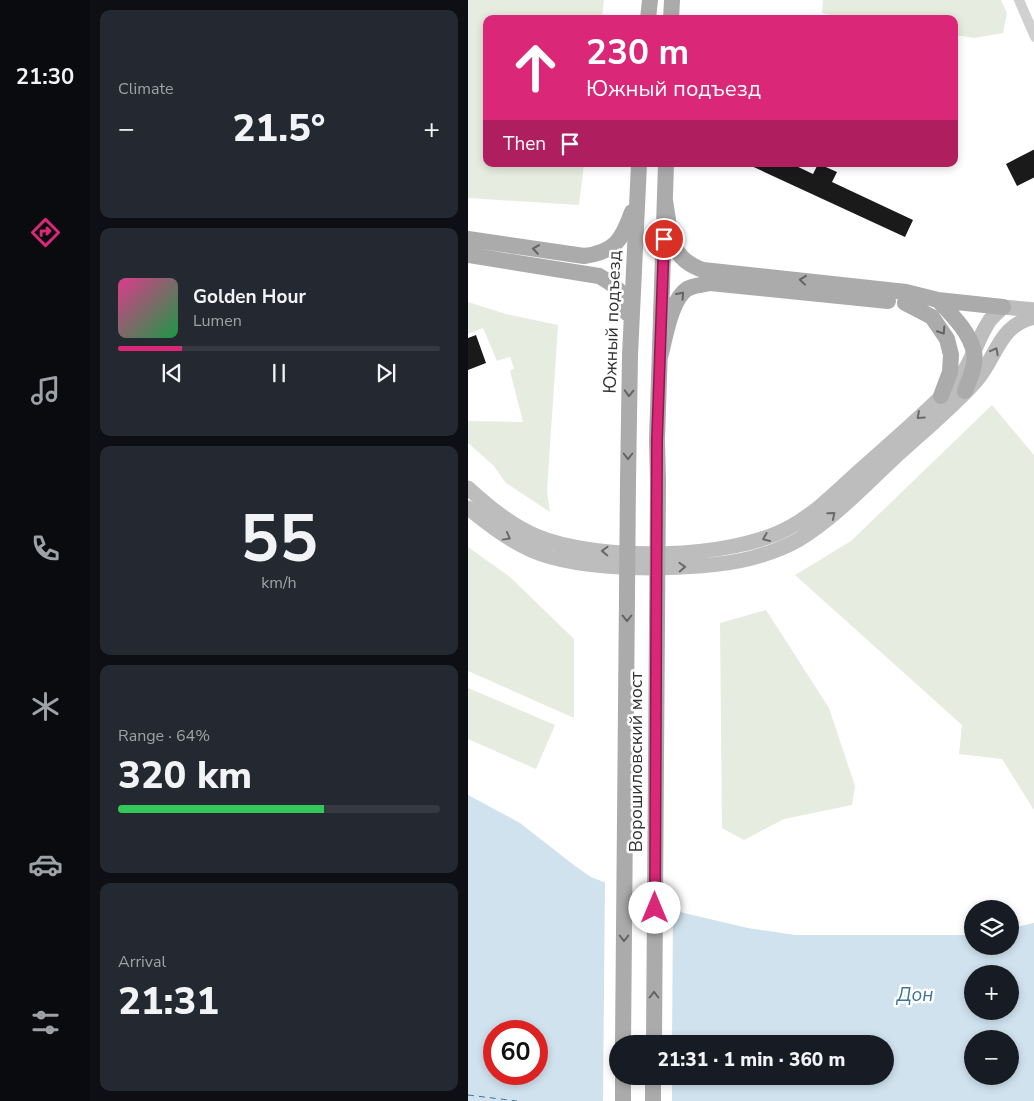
<!DOCTYPE html>
<meta charset="utf-8">
<style>
:root{--surface:#171b24;--page:#242831;--text:#f1f3f6;--muted:#9ea1a6;--line:#363941;--accent:#db2777}
body{margin:0;font-family:"Nunito Sans",sans-serif;background:var(--page);color:var(--text);height:100vh;display:flex;flex-direction:column;font-size:19px;white-space:nowrap}
*{box-sizing:border-box;margin:0}
p{font-size:16px;color:var(--muted)}
.icon{flex:none;width:28px;height:28px;fill:none;stroke:currentColor;stroke-width:2;stroke-linecap:round;stroke-linejoin:round}
.map{position:relative;flex:1;overflow:hidden}
.sheet{display:flex;flex-direction:column;gap:10px;padding:10px;background:#0d0f14;width:378px}
.sheet>*{flex:none}
.banner{position:absolute;left:15px;top:15px;width:475px;height:152px;border-radius:10px;box-shadow:0 2px 8px #0003;background:#db2777;color:#fff;overflow:hidden}
.tools{position:absolute;left:496px;top:900px;display:grid;gap:10px}
.tools a{display:grid;place-items:center;width:55px;height:55px;border-radius:50%;background:var(--surface);box-shadow:0 2px 8px #0003;font-size:25px}
.speed{position:absolute;left:15px;top:1020px;display:flex;gap:10px;font-size:25px;font-weight:700;text-align:center}
.speed>*{display:grid;place-content:center;width:65px;height:65px;border-radius:50%;background:var(--surface);box-shadow:0 2px 8px #0003;line-height:1}
.speed .limit{border:8px solid #d22;background:#fff;color:#111}
.pin{position:absolute;display:grid;place-items:center;width:42px;height:42px;color:#fff;margin:-21px;border:2px solid #fff;border-radius:50%;box-shadow:0 1px 5px #0007}
.me{position:absolute;width:55px;margin:-28px;rotate:0deg;stroke-linejoin:round;filter:drop-shadow(0 0 4px #0008)}
.turn{display:flex;align-items:center;gap:18px;height:105px;padding:0 20px;font-size:22px}
.turn .icon{width:65px;height:65px;stroke-width:2.5}
.turn b{display:block;font-size:35px;line-height:42px}
.then{display:flex;align-items:center;height:48px;padding:0 20px;background:#0003;gap:10px;font-size:19px}
.big{font-size:38px;font-weight:800;line-height:1.1}
.sheet .widget{flex:1;display:flex;flex-direction:column;justify-content:center;gap:8px;min-width:0;padding:0 18px;border-radius:10px;background:var(--page)}
.sheet .dial{align-items:center;gap:0}
.dial b{font-size:65px;line-height:1}
.song{display:flex;align-items:center;gap:15px}
.cover{width:60px;height:60px;border-radius:8px;background:linear-gradient(135deg,hsl(330 70% 55%),hsl(140 70% 35%))}
.played{height:5px;border-radius:2px;background:linear-gradient(90deg,var(--accent) 20%,var(--line) 20%)}
.keys{display:flex;justify-content:space-around;direction:ltr}
.heat{display:flex;justify-content:space-between;align-items:center;font-size:28px;direction:ltr}
.charge{height:8px;border-radius:4px;background:linear-gradient(90deg,#34c759 64%,var(--line) 0)}
.trip{position:absolute;left:141px;top:1035px;width:285px;height:50px;border-radius:25px;background:var(--surface);box-shadow:0 2px 8px #0003;font-weight:800;line-height:50px;text-align:center}
main{display:flex;flex:1;min-height:0}
.tab-bar{display:flex;flex-direction:column;width:90px;justify-content:space-around;align-items:center;background:#090b0e;color:var(--muted)}
.tab-bar .icon{width:35px;height:35px}
.tab-bar .active{color:var(--accent)}
.tab-bar b{font-size:22px;color:var(--text)}
.map>svg:first-child{display:block}
</style>
<main>
<nav class="tab-bar">
<b>21:30</b>
<svg class="icon active" aria-label="directions" viewBox="0 0 24 24"><path d="M12 3l9 9-9 9-9-9zM9 14v-3h6M13 9l2 2-2 2"/></svg>
<svg class="icon" aria-label="music" viewBox="0 0 24 24"><path d="M9 18V5l10-2v13"/><circle cx="6" cy="18" r="3"/><circle cx="16" cy="16" r="3"/></svg>
<svg class="icon" aria-label="phone" viewBox="0 0 24 24"><path d="M5 4h4l2 5-3 2q2 4 5 5l2-3 5 2v4C11 20 4 13 5 4z"/></svg>
<svg class="icon" aria-label="climate" viewBox="0 0 24 24"><path d="M12 3v18M4 7l16 10M4 17L20 7"/></svg>
<svg class="icon" aria-label="car" viewBox="0 0 24 24"><path d="M5 17H2v-5l4-1 3-4h7l3 4 3 1v5h-3M9 17h6M6 11h13"/><circle cx="7" cy="17" r="2"/><circle cx="17" cy="17" r="2"/></svg>
<svg class="icon" aria-label="filters" viewBox="0 0 24 24"><path d="M4 7h16M4 17h16"/><circle cx="9" cy="7" r="2"/><circle cx="15" cy="17" r="2"/></svg>
</nav>
<section class="sheet">
<div class="widget"><p>Climate</p>
<div class="heat"><a>−</a><b class="big">21.5°</b><a>+</a></div>
</div>
<div class="widget">
<div class="song"><i class="cover"></i><div><b>Golden Hour</b><p>Lumen</p></div></div>
<div class="played"></div>
<div class="keys"><svg class="icon" aria-label="previous" viewBox="0 0 24 24"><path d="M18 5L8 12l10 7zM5 5v14"/></svg><svg class="icon" aria-label="pause" viewBox="0 0 24 24"><path d="M8 5v14M16 5v14"/></svg><svg class="icon" aria-label="next" viewBox="0 0 24 24"><path d="M6 5l10 7-10 7zM19 5v14"/></svg></div>
</div>
<div class="widget dial"><b>55</b><p>km/h</p></div>
<div class="widget"><p>Range · 64%</p><b class="big">320 km</b><div class="charge"></div></div>
<div class="widget"><p>Arrival</p><b class="big">21:31</b></div>
</section>
<div class="map">
<svg width="567" height="1101" viewBox="0 0 567 1101">
<rect width="100%" height="100%" fill="#fff"/>
<path fill="#e6ecdf" d="M0,0H136L134,19H19V164H116L111,205L0,198Z
M355,0H533L539,13L535,33L506,38L486,35V19H379L354,13Z
M0,302L38,314L90,325L79,491L82,512L38,483L25,465L0,443V421L55,422L42,371L46,368L42,357L29,361L15,328L0,334Z
M524,405L566,455V810L534,759L491,754L494,725L327,575L383,541Z
M0,547L42,577L106,639V718L0,671Z
M298,610L361,708L387,786L384,805L316,819L276,840L254,828L252,623Z
M0,688L87,725L68,769L0,739Z"/>
<path fill="#cfe2ee" fill-rule="evenodd" d="M0,795L52,823L107,866L123,877L216,913L280,928L327,935H505V946H542L543,928L566,923V1101H0ZM505,974H542V1011H505ZM26,1031H69V1074H26ZM505,1039H542V1076H505ZM150,1044H418V1076H150Z"/>
<path fill="#fff" d="M137,879L205,906L204,1044H150V1076H204V1101H135Z"/>
<g fill="none" stroke-linecap="round" stroke-linejoin="round">
<path stroke="#3f7597" stroke-width="1" stroke-dasharray="6 5" stroke-linecap="butt" d="M0,1095L49,1101"/>
</g>
<path fill="#1a1a1a" d="M567,149V177L549,186L538,164Z
M279,164H324L345,174L350,164H351L369,172L364,182L445,220L437,237Z
M8,335L18,363L0,370V338Z"/>
<g fill="none" stroke-linecap="round" stroke-linejoin="round">
<path stroke="#d0d0d0" stroke-width="10" d="M551,0L567,37"/>
<path stroke="#bdbdbd" stroke-width="15" d="M0,488C20,506 42,525 68,536C129,562 264,560 322,527C350,512 372,488 396,467C426,440 458,413 487,383C504,365 508,340 522,320C526,315 531,311 535,307L567,310
M0,508C20,524 39,539 63,550C114,573 230,572 284,558C299,554 316,548 330,540C365,519 395,487 425,459C452,434 483,409 508,381C529,357 531,324 567,317"/>
<path stroke="#ababab" stroke-width="16" d="M180,19L182,0
M203,19L204,0
M197,201C203,233 200,258 235,270L438,292L470,300L535,307
M0,239L116,256C147,252 154,240 164,212
M0,255L131,276C149,286 156,292 159,313
M470,300C484,315 501,331 506,352C509,364 501,380 497,391
M437,303L464,317L479,339L483,355L482,372L473,396
M192,357C197,339 203,299 219,289C225,285 234,285 242,283L420,301
M160,481L162,355L171,164
M190,481L189,440L198,164
M155,1101V1076
M185,1101V1076"/>
<path stroke="#ababab" stroke-width="16" d="M155,1044L160,481
M186,1044L190,481"/>
</g>
<defs><path id="oneway-chevron" d="M-2-3.5L2.5 0L-2 3.5" fill="none" stroke-width="1.6" stroke-linecap="round" stroke-linejoin="round" transform="scale(1.25)"/></defs>
<g stroke="#636363">
<use href="#oneway-chevron" transform="translate(68 249) rotate(-172)"/>
<use href="#oneway-chevron" transform="translate(335 280) rotate(-174)"/>
<use href="#oneway-chevron" transform="translate(213 295) rotate(-48)"/>
<use href="#oneway-chevron" transform="translate(474 331) rotate(57)"/>
<use href="#oneway-chevron" transform="translate(161 393) rotate(92)"/>
<use href="#oneway-chevron" transform="translate(160 456) rotate(90)"/>
<use href="#oneway-chevron" transform="translate(159 618) rotate(90)"/>
<use href="#oneway-chevron" transform="translate(156 938) rotate(90)"/>
<use href="#oneway-chevron" transform="translate(186 995) rotate(-90)"/>
</g>
<g stroke="#6a6a6a">
<use href="#oneway-chevron" transform="translate(527 351) rotate(-62)"/>
<use href="#oneway-chevron" transform="translate(452 416) rotate(138)"/>
<use href="#oneway-chevron" transform="translate(364 515) rotate(-40)"/>
<use href="#oneway-chevron" transform="translate(39 537) rotate(29)"/>
<use href="#oneway-chevron" transform="translate(298 538) rotate(157)"/>
<use href="#oneway-chevron" transform="translate(137 551) rotate(-178)"/>
<use href="#oneway-chevron" transform="translate(214 567) rotate(-2)"/>
</g>
<g fill="none" stroke-linecap="round" stroke-linejoin="round">
<g stroke="#8e194d" stroke-width="12">
<path id="route" d="M187,908L189,440L196,239"/>
</g>
<use href="#route" stroke="#db2777" stroke-width="9"/>
</g>
<g text-anchor="middle" stroke-width="5" stroke-linejoin="round" paint-order="stroke">
<g font-size="18" fill="#333" stroke="#fff">
<text transform="translate(144 322) rotate(-88)" y="6">Южный подъезд</text>
<text transform="translate(168 762) rotate(-90)" y="6">Ворошиловский мост</text>
</g>
<g font-size="19" font-style="italic" fill="#3f7597" stroke="#fff">
<text x="447" y="1001">Дон</text>
</g>
</g>
</svg>
<div class="tools">
<a><svg class="icon" aria-label="layers" viewBox="0 0 24 24"><path d="M12 4l9 5-9 5-9-5zM3 14l9 5 9-5"/></svg></a>
<a>+</a>
<a>−</a>
</div>
<div class="speed"><div class="limit">60</div></div>
<div class="pin" style="left:196px;top:239px;background:#d93025"><svg class="icon" aria-label="arrive" viewBox="0 0 24 24"><path d="M6 21V4h12l-3 4 3 4H6"/></svg></div>
<svg class="me" style="left:187px;top:908px" viewBox="-20 -20 40 40"><circle r="19" fill="#fff"/><path d="M0-13L10 11 0 6-10 11z" fill="#db2777"/></svg>
<div class="trip">21:31 · 1 min · 360 m</div>
<div class="banner">
<div class="turn"><svg class="icon" aria-label="ahead" viewBox="0 0 24 24"><path d="M12 20V5M6 11l6-6 6 6"/></svg><div><b>230 m</b>Южный подъезд</div></div>
<div class="then">Then<svg class="icon" aria-label="arrive" viewBox="0 0 24 24"><path d="M6 21V4h12l-3 4 3 4H6"/></svg></div>
</div>
</div>
</main>
